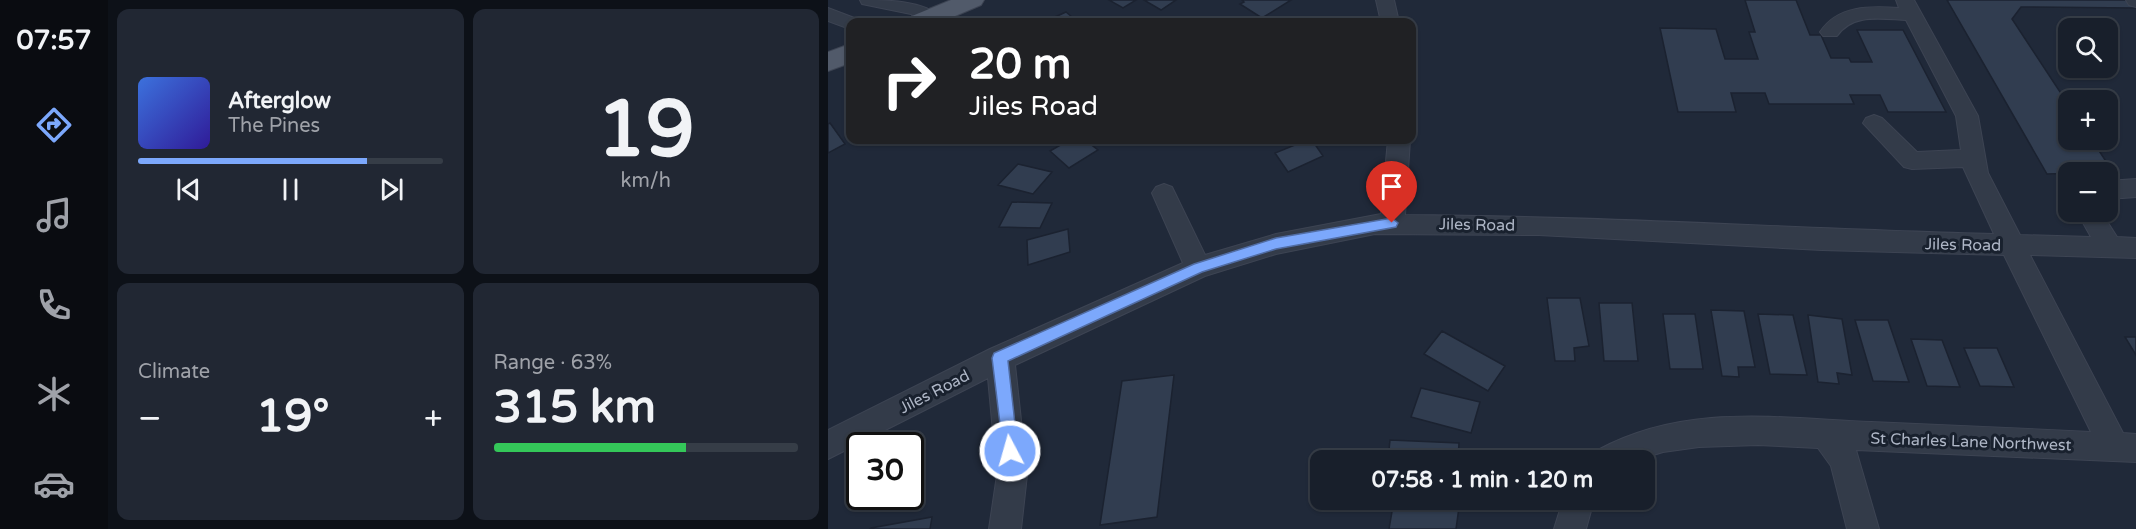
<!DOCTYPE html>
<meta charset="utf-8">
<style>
:root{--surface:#181f2b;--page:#212733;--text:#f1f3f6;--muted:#9fa2a9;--line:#363d47;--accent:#7ca8fc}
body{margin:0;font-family:"Varela Round",sans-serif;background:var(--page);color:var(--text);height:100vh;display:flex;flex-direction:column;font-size:22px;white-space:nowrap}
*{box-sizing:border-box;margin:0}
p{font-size:20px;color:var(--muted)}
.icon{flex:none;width:33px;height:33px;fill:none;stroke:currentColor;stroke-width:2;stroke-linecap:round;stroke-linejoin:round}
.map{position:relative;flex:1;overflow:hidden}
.drawer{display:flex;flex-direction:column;gap:9px;padding:9px;background:#0d1118;width:720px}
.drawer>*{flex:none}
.guide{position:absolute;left:18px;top:18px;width:570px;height:126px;border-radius:12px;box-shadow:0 2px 4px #0004,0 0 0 2px var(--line);background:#202124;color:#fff;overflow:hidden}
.fabs{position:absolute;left:1230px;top:18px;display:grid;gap:12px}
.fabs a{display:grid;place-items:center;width:60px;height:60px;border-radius:12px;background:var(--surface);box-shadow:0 2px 4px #0004,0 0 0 2px var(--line);font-size:30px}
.speed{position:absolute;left:18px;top:432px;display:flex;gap:12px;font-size:30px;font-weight:700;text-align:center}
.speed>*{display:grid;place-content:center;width:78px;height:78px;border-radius:50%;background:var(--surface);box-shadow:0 2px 4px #0004,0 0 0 2px var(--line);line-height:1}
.speed .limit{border:3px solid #111;border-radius:9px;background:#fff;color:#111}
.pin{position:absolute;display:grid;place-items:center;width:51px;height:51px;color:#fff;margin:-62px -26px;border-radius:50% 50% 50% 0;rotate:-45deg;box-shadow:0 0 6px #0007}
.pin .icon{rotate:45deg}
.me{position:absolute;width:66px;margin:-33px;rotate:354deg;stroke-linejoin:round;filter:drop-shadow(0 0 4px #0008)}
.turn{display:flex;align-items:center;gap:21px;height:126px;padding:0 24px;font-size:27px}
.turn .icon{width:78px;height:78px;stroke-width:2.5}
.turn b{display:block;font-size:42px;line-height:51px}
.big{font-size:45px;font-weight:700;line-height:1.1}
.drawer .card{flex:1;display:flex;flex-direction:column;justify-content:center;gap:9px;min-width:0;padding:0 21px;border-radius:12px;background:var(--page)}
.drawer .dial{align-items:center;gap:0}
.dial b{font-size:78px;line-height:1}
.song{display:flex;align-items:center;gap:18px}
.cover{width:72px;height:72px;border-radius:9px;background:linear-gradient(135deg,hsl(220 70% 55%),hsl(250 70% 35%))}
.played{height:6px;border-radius:3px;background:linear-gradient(90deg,var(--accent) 75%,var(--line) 75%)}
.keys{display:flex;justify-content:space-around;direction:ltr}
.heat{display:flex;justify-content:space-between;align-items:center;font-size:33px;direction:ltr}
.charge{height:9px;border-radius:4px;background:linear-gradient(90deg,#34c759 63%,var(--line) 0)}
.drawer .tiles{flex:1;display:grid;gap:9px;grid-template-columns:repeat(2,1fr)}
.trip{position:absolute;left:482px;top:450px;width:345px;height:60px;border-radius:12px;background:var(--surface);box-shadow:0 2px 4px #0004,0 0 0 2px var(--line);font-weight:700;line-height:60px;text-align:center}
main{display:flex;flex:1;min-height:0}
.dock{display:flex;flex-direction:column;width:108px;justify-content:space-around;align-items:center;background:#0a0c11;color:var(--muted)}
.dock .icon{width:42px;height:42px}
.dock .on{color:var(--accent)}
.dock b{font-size:27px;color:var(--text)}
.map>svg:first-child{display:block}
</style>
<main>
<nav class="dock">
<b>07:57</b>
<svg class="icon on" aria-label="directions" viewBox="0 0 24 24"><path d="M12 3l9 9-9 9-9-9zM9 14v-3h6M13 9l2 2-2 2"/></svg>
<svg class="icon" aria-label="music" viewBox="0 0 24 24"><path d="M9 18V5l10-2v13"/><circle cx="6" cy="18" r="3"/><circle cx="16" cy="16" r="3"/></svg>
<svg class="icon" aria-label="phone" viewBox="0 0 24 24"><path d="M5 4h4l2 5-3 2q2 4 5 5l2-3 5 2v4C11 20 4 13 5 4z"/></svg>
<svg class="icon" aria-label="climate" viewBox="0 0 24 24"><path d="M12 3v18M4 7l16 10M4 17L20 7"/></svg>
<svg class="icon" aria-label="car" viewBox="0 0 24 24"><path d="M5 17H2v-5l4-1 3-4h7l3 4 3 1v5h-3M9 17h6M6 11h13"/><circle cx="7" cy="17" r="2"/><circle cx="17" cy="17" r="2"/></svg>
</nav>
<section class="drawer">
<div class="tiles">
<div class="card">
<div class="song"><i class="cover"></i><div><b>Afterglow</b><p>The Pines</p></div></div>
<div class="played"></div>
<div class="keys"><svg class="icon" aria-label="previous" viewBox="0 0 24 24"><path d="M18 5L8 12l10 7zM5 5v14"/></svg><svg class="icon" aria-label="pause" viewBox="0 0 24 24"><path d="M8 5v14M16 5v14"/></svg><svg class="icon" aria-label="next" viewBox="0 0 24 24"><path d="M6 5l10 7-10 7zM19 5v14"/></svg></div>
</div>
<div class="card dial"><b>19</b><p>km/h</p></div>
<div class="card"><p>Climate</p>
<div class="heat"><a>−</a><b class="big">19°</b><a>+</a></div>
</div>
<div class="card"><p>Range · 63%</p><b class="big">315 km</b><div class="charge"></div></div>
</div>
</section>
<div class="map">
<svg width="1308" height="529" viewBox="0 0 1308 529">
<rect width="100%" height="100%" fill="#202939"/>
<path fill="#313d50" stroke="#1b2230" stroke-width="1.5" d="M281,0H308L295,8Z
M316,0H348L333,10Z
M414,0H463L434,18L412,4L416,2Z
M917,0H968L982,35H993L1003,58H1021L1023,62H1044L1029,30H1075L1118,112H1060L1052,95H1022L1026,104H941L937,93H903L908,112H850L832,28L888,29L897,59H930L921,32H927Z
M1119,0H1302L1308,8L1193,7L1184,19L1240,104V140H1264L1287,175H1280V172L1219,174Z
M238,12L250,22H216Z
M2,123L17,144L0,153V124Z
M241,140H257L270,150L241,168L222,151Z
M479,140H484L495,156L460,172L447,153Z
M190,164L224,172L205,194L170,185Z
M184,202L224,203L212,228L171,227Z
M240,229L242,252L200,265L199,240Z
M719,298H752L761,346L746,348L747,361H727Z
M771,303H804L810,361H776Z
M883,310L916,311L927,367H910L911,377L894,376Z
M835,314H867L875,369H842Z
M930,314L965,315L979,375L942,374Z
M980,315L1014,319L1024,375L1009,373L1011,384L990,382Z
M1027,320H1060L1081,382L1045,381Z
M614,331L677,366L660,391L596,354Z
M1297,337H1308V355Z
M1083,339L1114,340L1132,387L1099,386Z
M1136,348H1169L1186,387L1152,386Z
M346,375L329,517L272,525L294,381Z
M593,388L652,402L643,433L583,417Z
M562,440L631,443L630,460H560Z
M566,500H632L628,529H561Z
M104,517L102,529H42L43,528Z"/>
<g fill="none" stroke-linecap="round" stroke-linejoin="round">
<g stroke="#3d4453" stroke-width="2">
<path id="minor" d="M32,0C56,0 97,0 113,18L110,22H97L83,14L34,4Z
M548,0H566L571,22H553Z
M1068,0H1086L1150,116L1160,173L1192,235L1263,237L1249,212H1273L1289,237L1308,238V258L1202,255L1295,433L1308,434V462L1028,450L1051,529H1019L1003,466L990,448L930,445L871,447L835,452L809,460H766L770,450C857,403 949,418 1043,422C1117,425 1190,428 1263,432L1176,255L994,250L711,235L547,234L448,254L377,276L187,365L199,475L193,529H161L169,475L160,378L0,459V430L162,349L355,263L324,193L328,187L336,184L344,187L377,255L448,234L553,214L560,140H582L577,215C774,216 970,229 1166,234L1135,167L1084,169L1076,167L1035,123L1038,118L1046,115L1054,118L1089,152L1133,150L1128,116L1078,20C1053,19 1025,13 1009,36H995L992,32C1010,5 1042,6 1071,8Z
M1298,0H1308V7L1301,5Z
M0,8L29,19L31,22H22V29L0,21Z
M1308,179V197L1280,199V181Z
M735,500H766L758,529H726Z"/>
</g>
<g stroke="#3d4453" stroke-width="2">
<path id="major" d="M123,0H156L153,5L113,22H80L84,16Z
M22,44V63L0,71V52Z"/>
</g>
<use href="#minor" fill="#333b49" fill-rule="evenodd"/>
<use href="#major" fill="#515a6a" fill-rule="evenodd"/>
</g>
<path fill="#7ca8fc" stroke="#516da4" stroke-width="1.5" d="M564,218L570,223L568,227L448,249L374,272L180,361L190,451L188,457L182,459L176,457L164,358L166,353L366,264L448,238Z"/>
<g text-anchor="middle" stroke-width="6" stroke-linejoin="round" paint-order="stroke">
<g font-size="16" fill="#aeb6c6" stroke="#19212e">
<text transform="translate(649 224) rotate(1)" y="6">Jiles Road</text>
<text transform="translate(1135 244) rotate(1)" y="6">Jiles Road</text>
<text transform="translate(106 391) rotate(-27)" y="6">Jiles Road</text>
<text transform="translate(1143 441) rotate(2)" y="6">St Charles Lane Northwest</text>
</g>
</g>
</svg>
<div class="fabs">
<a><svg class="icon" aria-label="search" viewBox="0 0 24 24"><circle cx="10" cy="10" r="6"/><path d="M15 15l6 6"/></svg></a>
<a>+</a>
<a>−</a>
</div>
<div class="speed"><div class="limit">30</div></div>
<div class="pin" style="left:564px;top:223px;background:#d93025"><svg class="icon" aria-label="arrive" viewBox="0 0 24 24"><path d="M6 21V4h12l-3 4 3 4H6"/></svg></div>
<svg class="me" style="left:182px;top:451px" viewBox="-20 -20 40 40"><circle r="17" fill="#7ca8fc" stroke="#fff" stroke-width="3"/><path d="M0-11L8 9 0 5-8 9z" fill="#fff"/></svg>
<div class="trip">07:58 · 1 min · 120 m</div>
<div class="guide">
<div class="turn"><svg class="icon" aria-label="right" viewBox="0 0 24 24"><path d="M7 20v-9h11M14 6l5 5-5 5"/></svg><div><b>20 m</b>Jiles Road</div></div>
</div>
</div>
</main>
